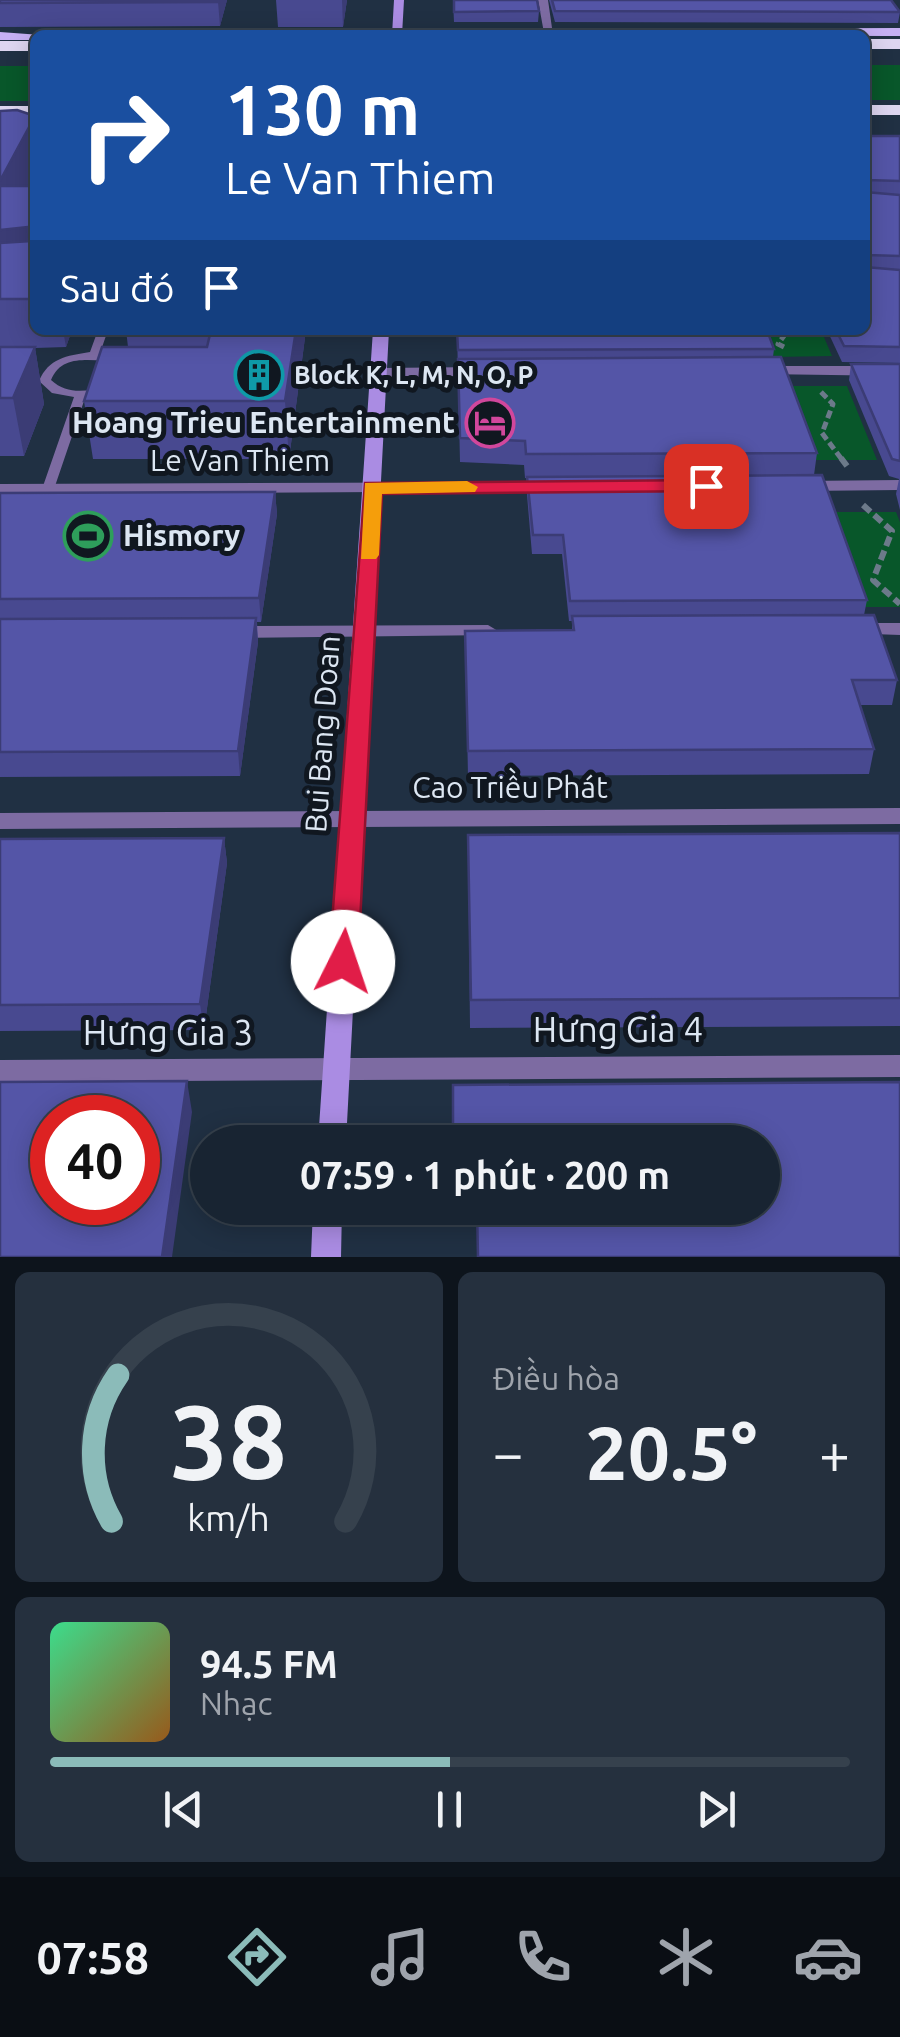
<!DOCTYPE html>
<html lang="vi">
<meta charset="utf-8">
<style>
:root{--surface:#182432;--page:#25303e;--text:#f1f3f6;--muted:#9fa4ac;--line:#36414d;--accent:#8bbbb9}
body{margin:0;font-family:Ubuntu,sans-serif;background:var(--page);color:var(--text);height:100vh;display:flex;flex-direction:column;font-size:38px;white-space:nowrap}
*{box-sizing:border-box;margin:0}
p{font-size:32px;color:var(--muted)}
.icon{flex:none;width:55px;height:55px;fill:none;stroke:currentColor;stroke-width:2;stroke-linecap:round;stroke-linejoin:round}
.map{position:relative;height:1257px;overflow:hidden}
.panel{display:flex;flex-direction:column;gap:15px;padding:15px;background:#0d141c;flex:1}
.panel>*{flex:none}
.guide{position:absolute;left:30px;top:30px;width:840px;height:305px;border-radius:15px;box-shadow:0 5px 25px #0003,0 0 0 2px var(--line);background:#1a4fa0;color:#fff;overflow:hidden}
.speed{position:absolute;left:30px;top:1095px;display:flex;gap:20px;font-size:50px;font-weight:700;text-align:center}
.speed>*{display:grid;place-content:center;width:130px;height:130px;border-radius:50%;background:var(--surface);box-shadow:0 5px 25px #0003,0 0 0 2px var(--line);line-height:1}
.speed .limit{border:15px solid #d22;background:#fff;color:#111}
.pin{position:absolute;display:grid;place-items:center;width:85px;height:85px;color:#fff;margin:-42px;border-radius:20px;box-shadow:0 5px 15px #0006}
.me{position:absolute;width:110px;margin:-55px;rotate:4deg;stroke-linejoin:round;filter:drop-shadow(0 0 8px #0008)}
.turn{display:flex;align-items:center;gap:35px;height:210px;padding:0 30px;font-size:45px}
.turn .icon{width:130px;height:130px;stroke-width:2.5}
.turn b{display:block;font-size:70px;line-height:85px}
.then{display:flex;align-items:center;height:95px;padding:0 30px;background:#0003;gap:20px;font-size:38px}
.big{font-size:75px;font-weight:700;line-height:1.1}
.panel .tile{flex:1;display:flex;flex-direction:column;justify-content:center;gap:15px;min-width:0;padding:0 35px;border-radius:15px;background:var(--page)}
.panel .dial{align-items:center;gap:0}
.dial svg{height:260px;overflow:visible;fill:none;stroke:var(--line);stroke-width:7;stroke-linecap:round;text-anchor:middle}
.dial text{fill:var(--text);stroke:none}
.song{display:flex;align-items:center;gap:30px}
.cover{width:120px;height:120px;border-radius:15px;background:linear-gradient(135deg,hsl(150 70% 55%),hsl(30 70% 35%))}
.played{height:10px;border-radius:5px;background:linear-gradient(90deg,var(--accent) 50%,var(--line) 50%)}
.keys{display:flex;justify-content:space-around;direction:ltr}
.heat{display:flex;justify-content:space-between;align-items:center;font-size:55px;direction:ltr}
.panel .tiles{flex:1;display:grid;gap:15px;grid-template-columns:1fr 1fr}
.tile:last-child{grid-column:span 2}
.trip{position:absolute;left:190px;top:1125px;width:590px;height:100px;border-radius:50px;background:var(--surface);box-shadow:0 5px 25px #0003,0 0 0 2px var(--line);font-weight:700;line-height:100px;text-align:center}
.tab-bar{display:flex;height:160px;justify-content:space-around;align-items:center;background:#0a0e14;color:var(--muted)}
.tab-bar .icon{width:70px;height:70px}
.tab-bar .selected{color:var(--accent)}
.tab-bar b{font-size:45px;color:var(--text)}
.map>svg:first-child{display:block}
</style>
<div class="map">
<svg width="900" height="1257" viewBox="0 0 900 1257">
<rect width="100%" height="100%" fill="#203043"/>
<path fill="#08572a" d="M865,65H900V100H865Z
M0,66H35V101H0Z
M765,330H821L832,356L774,357Z
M787,386H847L877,460H813Z
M831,512H896L900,522V607H864Z"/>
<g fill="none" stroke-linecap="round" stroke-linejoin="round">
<path stroke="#6c7a8a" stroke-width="5" stroke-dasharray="8 4" stroke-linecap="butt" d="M784,347L778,344L788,330
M821,392L833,404L822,433L843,461"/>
<path stroke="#6c7a8a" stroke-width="6" stroke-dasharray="10 5" stroke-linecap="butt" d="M841,458L847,466
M863,505L892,531L873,580L900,604"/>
<path fill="#7d6ba2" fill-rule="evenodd" d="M98,330H108L100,353L117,355L122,358C101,366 64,348 51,380C67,395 85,391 105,388L111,391L109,393L85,398L54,489L52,492H44L42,489L74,397L52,393L39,381C49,358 66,356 90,352Z"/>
<path fill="#7d6ba2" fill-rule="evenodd" d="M538,0H548L553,35L544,33Z
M762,366H900V376L756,374V368Z
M483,367L491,372L489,375L379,378L371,373L379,368Z
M900,480V490L802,491L793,486L802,481Z
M553,482L562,487L559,491L0,494V484Z
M852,623H900V635L845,633L842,629Z
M488,625L498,631L495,635L232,638L222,632L232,626Z
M900,808V824L0,829V813Z
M900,1055V1077L0,1082V1060Z"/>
<path fill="#aa8ce3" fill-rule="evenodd" d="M394,0H404L402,35H392Z
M373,330H389L346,1142H318Z
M313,1208H342L341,1257H311Z"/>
<path fill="#c6b0f4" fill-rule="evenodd" d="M900,28V36L192,35L199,31Z
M0,32L41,35H35V40H0Z"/>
<path fill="#ddd5f0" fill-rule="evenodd" d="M865,39H900V49H865Z
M0,41H35V51H0Z
M865,105H900V115H865Z
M0,106H35V116H0Z"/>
</g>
<path fill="#484990" d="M0,0H227L220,26L0,27Z
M276,0H347L343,27H278Z
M453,0L539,11L538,22H454Z
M549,0H891L900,12L898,23L555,22Z
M0,111L27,186H35V330H72L66,347L35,348L44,404L24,456H0Z
M865,136H900V363L842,362L827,330H865Z
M126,330H306L289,459H93L84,401L128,347Z
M457,330L774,349L773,357L817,453L814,475L867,600L864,615L897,680L892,705H860L874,749L869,774L468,776L465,631L572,630V621H569L562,554H532L527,495V478H525L524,465L460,462Z
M851,364H900V510L896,494L899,479L889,476L849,380Z
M275,492L277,514L261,622H257L258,642L240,776L0,777V493Z
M900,833V1026L470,1028L468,835Z
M224,838L227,863L204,1030L0,1031V839Z"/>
<path fill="#3b3c75" d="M218,0H227L220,26L218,2Z
M342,0H347L343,27Z
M35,116V171L5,230L27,227L35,273L0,278V181Z
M63,330H72L66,347Z
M296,330H306L289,459L285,401Z
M35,347L44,404L24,456L13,398Z
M275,492L277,514L261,622L259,598Z
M256,618L258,642L240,776L238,751Z
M224,838L227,863L204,1030L200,1004Z
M187,1081L192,1112L172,1257H162Z"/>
<path fill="#5455a7" stroke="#3b3c75" stroke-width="2.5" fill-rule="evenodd" d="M0,0H218V2L0,3Z
M454,0H537L539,11L454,12Z
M552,0H891L900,12L555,11Z
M17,110L35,116L0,181V111Z
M865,136H900V181L867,180L865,187Z
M0,186H35V299H0V243L30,241L27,227L0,230Z
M865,192L900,195V256L867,255L865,263Z
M865,267L900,270V347L844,346L836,330H865Z
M211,330H296L285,401H84L102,347H207Z
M457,330H767L774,349L458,350Z
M0,347H35L13,398H0Z
M781,357L817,453L526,454L525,441L460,438L458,359Z
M851,364H900V461L892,459Z
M822,475L867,600L570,601L563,535H533L527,477Z
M275,492L259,598L0,599V493Z
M874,615L897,680H852L874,749L468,751L465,631L574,630L572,616Z
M256,618L238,751L0,752V619Z
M900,833V998L471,1000L468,835Z
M224,838L200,1004L0,1005V839Z
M187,1081L162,1257H0V1082ZM52,1118H138V1202H52Z
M900,1082V1257H478L477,1208H762V1142H453V1085Z"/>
<path fill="#e11d48" stroke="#92132f" stroke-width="2.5" d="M706,480L714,482V491L382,494L358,962L353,970H333L329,962L365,483Z"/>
<path fill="#f59e0b" d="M467,481L478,487L475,492L382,494L379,555L376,559H361L365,483Z"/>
<defs>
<g id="building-ring" transform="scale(2.5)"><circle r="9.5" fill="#101720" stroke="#0f9aa8" stroke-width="1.5"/><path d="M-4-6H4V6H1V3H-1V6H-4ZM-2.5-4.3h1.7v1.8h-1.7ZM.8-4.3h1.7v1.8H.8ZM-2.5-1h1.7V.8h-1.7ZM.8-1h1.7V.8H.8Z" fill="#0f9aa8"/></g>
<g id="hotel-ring" transform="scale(2.5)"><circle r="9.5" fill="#101720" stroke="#d1479c" stroke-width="1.5"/><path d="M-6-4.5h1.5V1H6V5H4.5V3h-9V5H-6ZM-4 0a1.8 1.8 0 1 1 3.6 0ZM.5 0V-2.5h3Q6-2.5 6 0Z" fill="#d1479c"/></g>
<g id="stadium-ring" transform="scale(2.5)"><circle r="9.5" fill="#101720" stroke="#2e9e5b" stroke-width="1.5"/><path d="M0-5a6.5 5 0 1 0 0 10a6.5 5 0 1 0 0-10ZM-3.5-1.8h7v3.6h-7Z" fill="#2e9e5b"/></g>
</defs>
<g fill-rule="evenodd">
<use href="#building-ring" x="259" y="375"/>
<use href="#hotel-ring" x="490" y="423"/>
<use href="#stadium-ring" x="88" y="536"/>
</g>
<g text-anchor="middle" stroke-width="10" stroke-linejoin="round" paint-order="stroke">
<g font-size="25" font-weight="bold" fill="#dce6f2" stroke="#101720" text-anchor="start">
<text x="294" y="384">Block K, L, M, N, O, P</text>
</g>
<g font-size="30" font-weight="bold" fill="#dce6f2" stroke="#101720" text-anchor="end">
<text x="455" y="433">Hoang Trieu Entertainment</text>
<text x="123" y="546" text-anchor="start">Hismory</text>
</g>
<g font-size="30" fill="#dce6f2" stroke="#101720">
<text x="240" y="471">Le Van Thiem</text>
<text transform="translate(323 734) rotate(-86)" y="10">Bui Bang Doan</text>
<text x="510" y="798">Cao Triều Phát</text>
</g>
<g font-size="35" fill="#dce6f2" stroke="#101720">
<text x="618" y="1042">Hưng Gia 4</text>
<text x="168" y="1045">Hưng Gia 3</text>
</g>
</g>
</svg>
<div class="speed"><div class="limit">40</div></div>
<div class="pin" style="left:706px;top:486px;background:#d93025"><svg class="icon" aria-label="arrive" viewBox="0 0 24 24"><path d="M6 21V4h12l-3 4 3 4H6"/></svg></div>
<svg class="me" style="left:343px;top:962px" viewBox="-20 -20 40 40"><circle r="19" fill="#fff"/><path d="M0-13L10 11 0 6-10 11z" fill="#e11d48"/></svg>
<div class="trip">07:59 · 1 phút · 200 m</div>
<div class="guide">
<div class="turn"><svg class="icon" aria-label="right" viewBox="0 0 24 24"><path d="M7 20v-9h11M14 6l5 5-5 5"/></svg><div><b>130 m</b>Le Van Thiem</div></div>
<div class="then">Sau đó<svg class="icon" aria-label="arrive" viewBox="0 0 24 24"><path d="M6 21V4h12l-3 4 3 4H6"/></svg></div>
</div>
</div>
<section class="panel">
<div class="tiles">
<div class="tile dial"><svg viewBox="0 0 100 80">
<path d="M14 69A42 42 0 1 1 86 69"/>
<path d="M14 69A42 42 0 0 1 16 24" stroke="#8bbbb9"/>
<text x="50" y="56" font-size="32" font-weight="700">38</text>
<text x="50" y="72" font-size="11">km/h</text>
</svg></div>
<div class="tile"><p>Điều hòa</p>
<div class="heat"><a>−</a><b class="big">20.5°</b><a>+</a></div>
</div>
<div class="tile">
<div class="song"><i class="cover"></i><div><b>94.5 FM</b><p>Nhạc</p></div></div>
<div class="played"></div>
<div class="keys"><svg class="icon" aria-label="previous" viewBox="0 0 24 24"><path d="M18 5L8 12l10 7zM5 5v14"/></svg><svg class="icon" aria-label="pause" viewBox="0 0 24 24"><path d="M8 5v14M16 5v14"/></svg><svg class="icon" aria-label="next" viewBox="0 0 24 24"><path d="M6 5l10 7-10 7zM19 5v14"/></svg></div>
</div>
</div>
</section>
<nav class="tab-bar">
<b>07:58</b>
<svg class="icon selected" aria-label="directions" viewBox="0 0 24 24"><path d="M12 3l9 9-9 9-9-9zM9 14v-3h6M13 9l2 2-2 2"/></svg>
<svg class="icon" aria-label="music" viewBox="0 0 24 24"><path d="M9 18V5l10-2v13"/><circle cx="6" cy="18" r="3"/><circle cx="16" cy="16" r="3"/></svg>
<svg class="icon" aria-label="phone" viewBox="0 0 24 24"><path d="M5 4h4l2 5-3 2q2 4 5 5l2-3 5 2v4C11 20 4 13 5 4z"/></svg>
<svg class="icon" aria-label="climate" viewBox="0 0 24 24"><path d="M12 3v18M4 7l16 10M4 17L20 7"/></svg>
<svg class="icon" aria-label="car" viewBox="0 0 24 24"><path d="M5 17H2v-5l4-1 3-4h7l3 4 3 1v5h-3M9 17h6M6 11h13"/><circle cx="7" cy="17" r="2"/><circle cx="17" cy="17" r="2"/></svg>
</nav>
